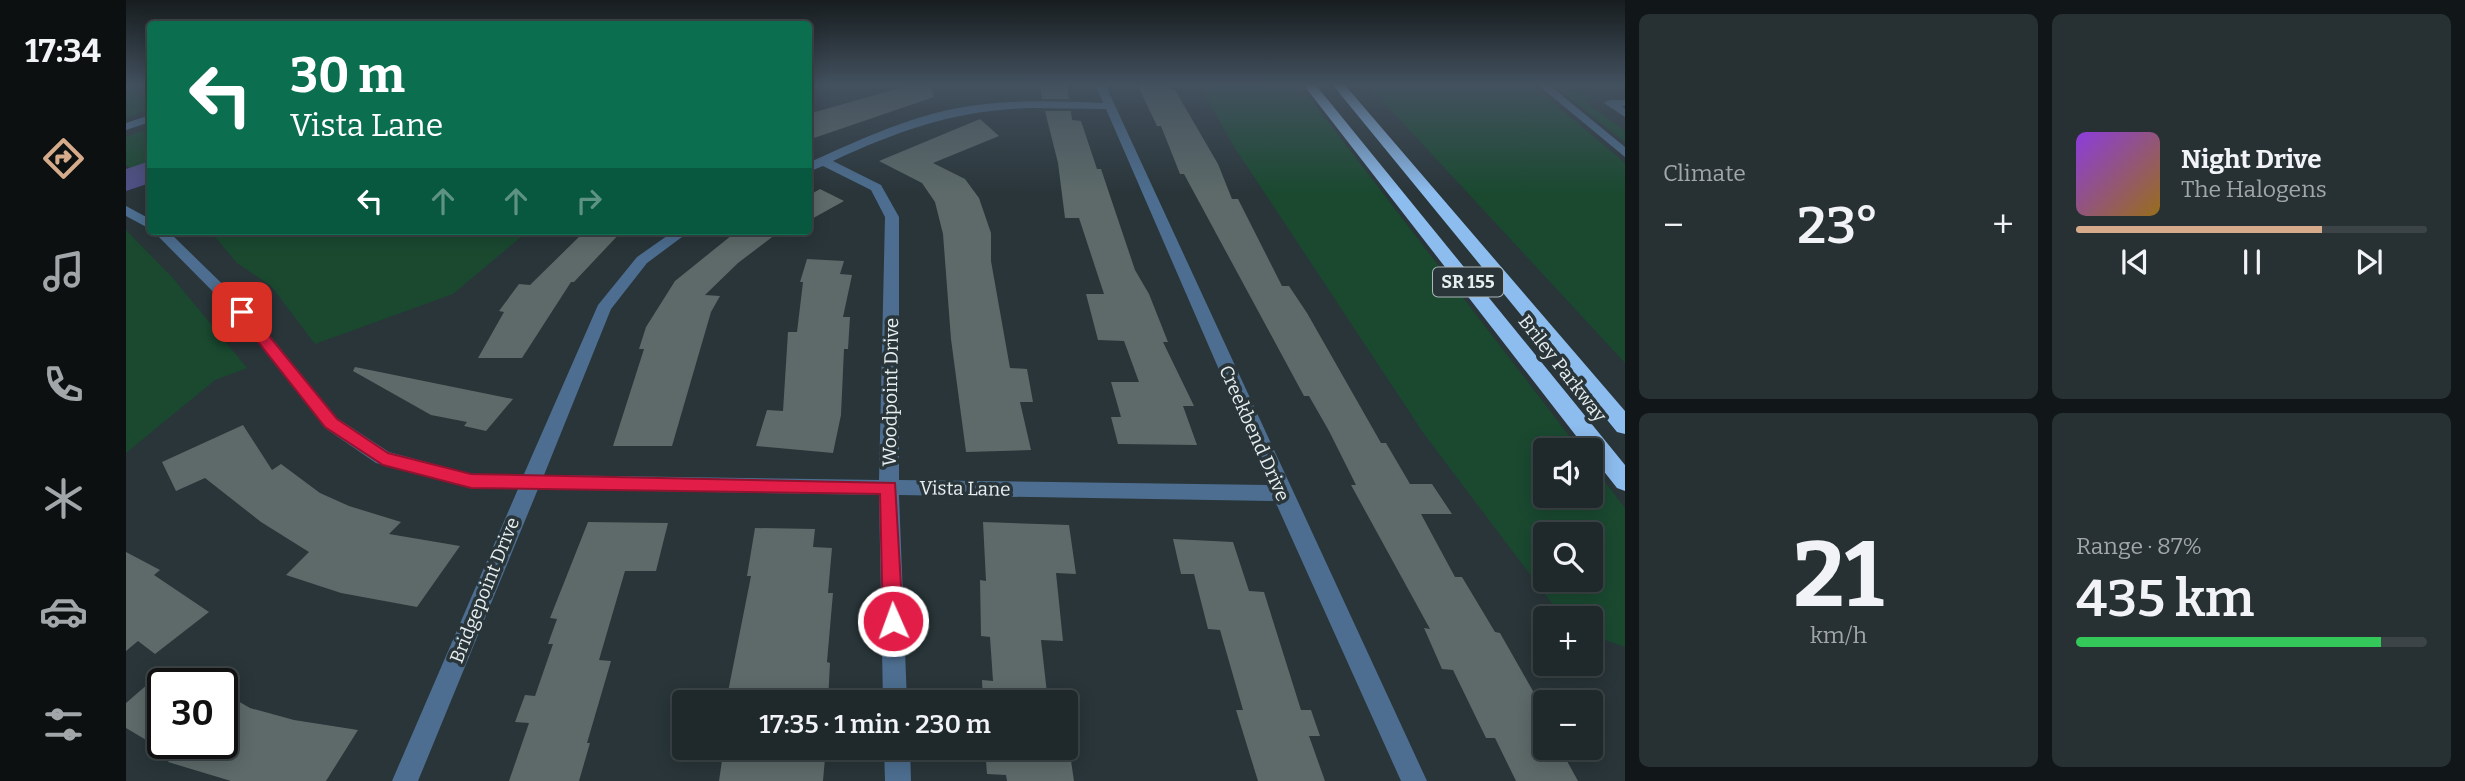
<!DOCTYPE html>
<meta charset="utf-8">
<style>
:root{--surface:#1f282b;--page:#273033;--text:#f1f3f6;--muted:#a1a6a9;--line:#3c4447;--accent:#d6ab8b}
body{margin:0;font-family:Bitter,serif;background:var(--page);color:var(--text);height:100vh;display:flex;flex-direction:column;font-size:26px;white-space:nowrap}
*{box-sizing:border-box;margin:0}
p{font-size:23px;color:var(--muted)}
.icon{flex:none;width:38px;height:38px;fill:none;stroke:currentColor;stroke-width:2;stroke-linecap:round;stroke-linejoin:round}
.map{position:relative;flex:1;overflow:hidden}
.sheet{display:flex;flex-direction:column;gap:14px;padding:14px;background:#111618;width:840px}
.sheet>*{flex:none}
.banner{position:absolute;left:21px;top:21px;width:665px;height:214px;border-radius:7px;box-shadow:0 4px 18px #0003,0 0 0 2px var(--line);background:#0b6e4f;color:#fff;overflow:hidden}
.buttons{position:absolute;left:1407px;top:438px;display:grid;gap:14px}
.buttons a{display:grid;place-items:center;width:70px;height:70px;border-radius:7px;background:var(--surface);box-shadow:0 4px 18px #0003,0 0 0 2px var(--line);font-size:35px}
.speed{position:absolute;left:21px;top:668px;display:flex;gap:14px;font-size:35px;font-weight:700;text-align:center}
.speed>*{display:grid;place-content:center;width:91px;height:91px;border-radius:50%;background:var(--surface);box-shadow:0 4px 18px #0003,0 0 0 2px var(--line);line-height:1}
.speed .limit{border:4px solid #111;border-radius:10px;background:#fff;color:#111}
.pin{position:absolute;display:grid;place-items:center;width:60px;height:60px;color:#fff;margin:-30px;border-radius:14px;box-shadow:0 4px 10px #0006}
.me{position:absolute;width:77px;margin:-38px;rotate:358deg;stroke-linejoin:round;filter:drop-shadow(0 0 5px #0008)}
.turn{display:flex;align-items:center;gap:24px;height:147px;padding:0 28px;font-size:32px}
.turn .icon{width:91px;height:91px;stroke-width:2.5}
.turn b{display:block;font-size:49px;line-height:60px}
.lanes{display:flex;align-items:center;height:66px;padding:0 28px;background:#0003;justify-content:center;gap:35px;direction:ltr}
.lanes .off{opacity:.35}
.big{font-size:52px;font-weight:600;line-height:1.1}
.sheet .tile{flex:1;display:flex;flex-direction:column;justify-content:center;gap:10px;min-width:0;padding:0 24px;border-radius:10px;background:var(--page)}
.sheet .dial{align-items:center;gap:0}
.dial b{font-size:91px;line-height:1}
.song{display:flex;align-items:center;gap:21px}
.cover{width:84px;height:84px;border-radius:10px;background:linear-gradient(135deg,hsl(270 70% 55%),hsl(40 70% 35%))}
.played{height:7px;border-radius:4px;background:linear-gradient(90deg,var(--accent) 70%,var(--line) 70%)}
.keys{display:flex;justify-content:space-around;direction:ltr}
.heat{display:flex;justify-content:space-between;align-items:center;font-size:38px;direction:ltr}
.charge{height:10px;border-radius:5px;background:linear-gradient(90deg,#34c759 87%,var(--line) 0)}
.sheet .tiles{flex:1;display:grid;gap:14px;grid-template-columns:repeat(2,1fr)}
.trip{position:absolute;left:546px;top:690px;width:406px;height:70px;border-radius:7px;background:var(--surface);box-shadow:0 4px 18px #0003,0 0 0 2px var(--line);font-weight:600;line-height:70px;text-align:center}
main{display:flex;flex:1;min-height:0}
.tab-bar{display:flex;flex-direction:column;width:126px;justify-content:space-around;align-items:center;background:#0c1011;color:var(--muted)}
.tab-bar .icon{width:49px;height:49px}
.tab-bar .selected{color:var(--accent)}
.tab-bar b{font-size:32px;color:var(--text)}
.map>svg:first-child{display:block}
</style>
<main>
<nav class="tab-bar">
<b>17:34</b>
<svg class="icon selected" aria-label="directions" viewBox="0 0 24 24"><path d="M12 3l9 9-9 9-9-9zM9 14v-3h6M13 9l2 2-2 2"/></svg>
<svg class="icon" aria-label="music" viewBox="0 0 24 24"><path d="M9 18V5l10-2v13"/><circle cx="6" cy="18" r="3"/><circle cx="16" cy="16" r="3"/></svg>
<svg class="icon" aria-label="phone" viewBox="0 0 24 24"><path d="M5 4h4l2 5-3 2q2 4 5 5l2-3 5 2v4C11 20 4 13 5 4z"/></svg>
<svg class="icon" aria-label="climate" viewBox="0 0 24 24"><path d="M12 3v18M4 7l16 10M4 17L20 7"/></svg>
<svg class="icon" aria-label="car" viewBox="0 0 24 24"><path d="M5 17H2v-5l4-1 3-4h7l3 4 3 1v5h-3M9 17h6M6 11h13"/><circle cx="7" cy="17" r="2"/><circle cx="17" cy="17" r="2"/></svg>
<svg class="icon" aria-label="filters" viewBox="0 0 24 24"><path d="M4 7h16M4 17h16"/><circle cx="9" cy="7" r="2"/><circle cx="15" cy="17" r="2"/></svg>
</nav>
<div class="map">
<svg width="1499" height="781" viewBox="0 0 1499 781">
<rect width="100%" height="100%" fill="#293539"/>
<path fill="#1a4930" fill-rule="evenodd" d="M0,84H24V109L0,118Z
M1073,84H1173L1454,450H1419V495H1465V464L1499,508V647L1465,635V618H1437L1298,434L1107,145ZM1419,534H1465V579H1419Z
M1241,84H1405L1499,163V363Z
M1426,84H1499V88L1436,87L1459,91L1469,99H1456L1499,131V142Z
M24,128V165L11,172L0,165V137Z
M0,230L46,277L121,368L89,380L0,453Z
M84,231H402L327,294L189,344L145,286L111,263Z"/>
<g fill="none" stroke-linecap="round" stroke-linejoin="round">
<path fill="#505086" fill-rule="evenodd" d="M24,161V183L0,191V169Z"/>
</g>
<path fill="#5d6a69" d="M788,84H804L808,97L682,140V114Z
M914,84H941L943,99H916Z
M1011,84H1043L1044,89L1049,90L1092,164L1106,199H1112L1156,286H1163L1181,313L1255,443H1260L1284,484H1306L1326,514H1295L1329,577H1336L1369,632L1374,633L1419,712V760L1441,761L1452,781H1390L1369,738H1360L1327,670L1316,669L1298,628L1304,629L1225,485H1230L1203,431L1183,396H1178L1058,174H1054L1035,126H1031Z
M919,111H945L946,120L955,121L971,169H975L1009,270L1023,294L1042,342H1037L1068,406H1057L1071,445L992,444L985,417H995L985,382H1013L998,341L972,340L960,294H978L953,218H939L932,163Z
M854,119L873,136L807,163L839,179L853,198L865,233V261L884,368L901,369L907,402H894L905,450L840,452L825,339L817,234L809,202L796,183L753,161Z
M694,189L718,201L682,221V196Z
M459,231H496L448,282H445L396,358H352L378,312L373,311L393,284L404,285Z
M611,231H654L612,263L579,295L594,296L585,312L546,446H487L518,349H513L520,327L549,281Z
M681,259L718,261L714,274L726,275L717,317H724L722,349H718L715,415L707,453L630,446L641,410L657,411L662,332H671L677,282H674Z
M229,367L387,399L360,431L338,426L341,422L305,415L227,371Z
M117,425L146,470L155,464L194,493L223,506L275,522L263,534L334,546L291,607L215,593L160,575L183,552L135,522L79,478L50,491L36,462Z
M462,522L542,523L530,571H499L473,660L485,661L461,743H464L453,781H383L403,723L389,722L399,695L409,696L427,644H422L431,619L424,618Z
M857,522L943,525L950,574L930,573L937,641L915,640L922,702H857L856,680L867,681L864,637L855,636L854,580L860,581Z
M629,528L689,529L687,547L706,548L702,593H707L701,662L704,663L702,702H600L625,576H621Z
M1047,539L1107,542L1123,591L1138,592L1175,710H1185L1194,736H1183L1199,781H1132L1110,710H1117L1094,630L1082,629L1068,574H1055Z
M0,552L34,570L28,575L83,612L29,654L12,641L0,651Z
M37,671V744H96V692L124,708L168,720L232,730L200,781H105L42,762L47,756L0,728V703Z
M598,747H700L697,781H593Z
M859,747H943L948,781H881L880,775L861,774Z"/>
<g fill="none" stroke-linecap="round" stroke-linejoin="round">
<path fill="#4d6e90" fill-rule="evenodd" d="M969,84H979L1301,781H1275L1149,501L773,495L781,702H757L753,495L412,489L292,781H266L392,489L345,488L250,463L199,428L110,315L27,231H42L122,309L211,418L263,452L345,474H398L472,305L511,257L548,231H564L521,263L485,309L418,475L753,480L759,217L745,190L697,166L682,172V163C729,142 777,119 827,109C876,99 927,101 977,103ZM905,108L980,109L1143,485L773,480V217L755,185L707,161C774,130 830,110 905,108Z
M1411,84H1422L1499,147V157Z
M1499,100V106H1496L1499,109V117L1478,103L1484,100Z
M24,115V122L0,130V123Z
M0,206L24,219V229L0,216Z
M758,747H784L785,781H759Z"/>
<path fill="#8dbcee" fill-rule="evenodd" d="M1177,84H1189L1499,465V491L1491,488L1465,455V450H1461Z
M1206,84H1218L1499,411V434L1491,432Z"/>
</g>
<linearGradient id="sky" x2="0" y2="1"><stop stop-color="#171d1f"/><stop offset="0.44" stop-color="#43515f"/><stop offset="1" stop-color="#43515f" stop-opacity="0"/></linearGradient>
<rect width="1499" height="193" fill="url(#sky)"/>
<path fill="#e11d48" stroke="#92132f" stroke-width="2" d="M116,308L121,309L211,419L262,453L345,474L769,483L777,621L774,628L767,631L760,628L757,621L754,494L345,488L257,465L199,427L111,315V309Z"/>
<g text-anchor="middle" stroke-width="7" stroke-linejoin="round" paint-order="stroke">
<rect fill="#293539" stroke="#adb6b9" stroke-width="2" x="1307" y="267.5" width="70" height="29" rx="5"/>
<g font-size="18" font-weight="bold" fill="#e6eef0">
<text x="1342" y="288">SR 155</text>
</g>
<g font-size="19" fill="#e6eef0" stroke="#293539">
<text transform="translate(1437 368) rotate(52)" y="7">Briley Parkway</text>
<text transform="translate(764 392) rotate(-89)" y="7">Woodpoint Drive</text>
<text transform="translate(1129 433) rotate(66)" y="7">Creekbend Drive</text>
<text transform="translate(839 488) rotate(1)" y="7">Vista Lane</text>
<text transform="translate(358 590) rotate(-68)" y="7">Bridgepoint Drive</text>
</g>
</g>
</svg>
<div class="buttons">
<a><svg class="icon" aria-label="sound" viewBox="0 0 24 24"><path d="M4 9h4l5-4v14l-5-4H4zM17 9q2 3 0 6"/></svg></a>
<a><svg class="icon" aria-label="search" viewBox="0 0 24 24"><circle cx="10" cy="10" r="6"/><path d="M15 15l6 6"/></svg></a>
<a>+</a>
<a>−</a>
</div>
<div class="speed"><div class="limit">30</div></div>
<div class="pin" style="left:116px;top:312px;background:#d93025"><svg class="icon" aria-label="arrive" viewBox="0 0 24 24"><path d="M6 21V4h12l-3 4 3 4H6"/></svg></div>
<svg class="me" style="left:767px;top:621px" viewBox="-20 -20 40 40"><circle r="17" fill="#e11d48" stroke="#fff" stroke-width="3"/><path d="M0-11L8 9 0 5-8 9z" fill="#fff"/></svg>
<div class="trip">17:35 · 1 min · 230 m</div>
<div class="banner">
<div class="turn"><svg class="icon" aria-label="left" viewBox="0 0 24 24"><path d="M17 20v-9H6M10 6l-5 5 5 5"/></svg><div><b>30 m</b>Vista Lane</div></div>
<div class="lanes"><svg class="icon" aria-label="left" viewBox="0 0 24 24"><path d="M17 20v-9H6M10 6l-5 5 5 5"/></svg><svg class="icon off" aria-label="ahead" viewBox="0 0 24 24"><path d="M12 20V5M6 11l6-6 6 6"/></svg><svg class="icon off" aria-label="ahead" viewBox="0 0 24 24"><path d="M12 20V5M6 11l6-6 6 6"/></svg><svg class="icon off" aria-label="right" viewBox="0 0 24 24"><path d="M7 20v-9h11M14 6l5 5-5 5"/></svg></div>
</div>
</div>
<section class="sheet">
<div class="tiles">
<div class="tile"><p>Climate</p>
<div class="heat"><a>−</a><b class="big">23°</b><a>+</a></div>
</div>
<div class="tile">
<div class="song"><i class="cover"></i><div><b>Night Drive</b><p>The Halogens</p></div></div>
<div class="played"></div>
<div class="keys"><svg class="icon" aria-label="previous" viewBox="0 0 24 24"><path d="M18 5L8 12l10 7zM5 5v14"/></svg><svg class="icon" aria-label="pause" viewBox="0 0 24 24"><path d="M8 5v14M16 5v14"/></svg><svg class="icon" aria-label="next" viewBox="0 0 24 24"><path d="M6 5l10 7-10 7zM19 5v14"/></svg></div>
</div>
<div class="tile dial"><b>21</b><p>km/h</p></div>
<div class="tile"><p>Range · 87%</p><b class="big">435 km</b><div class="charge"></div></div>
</div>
</section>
</main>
